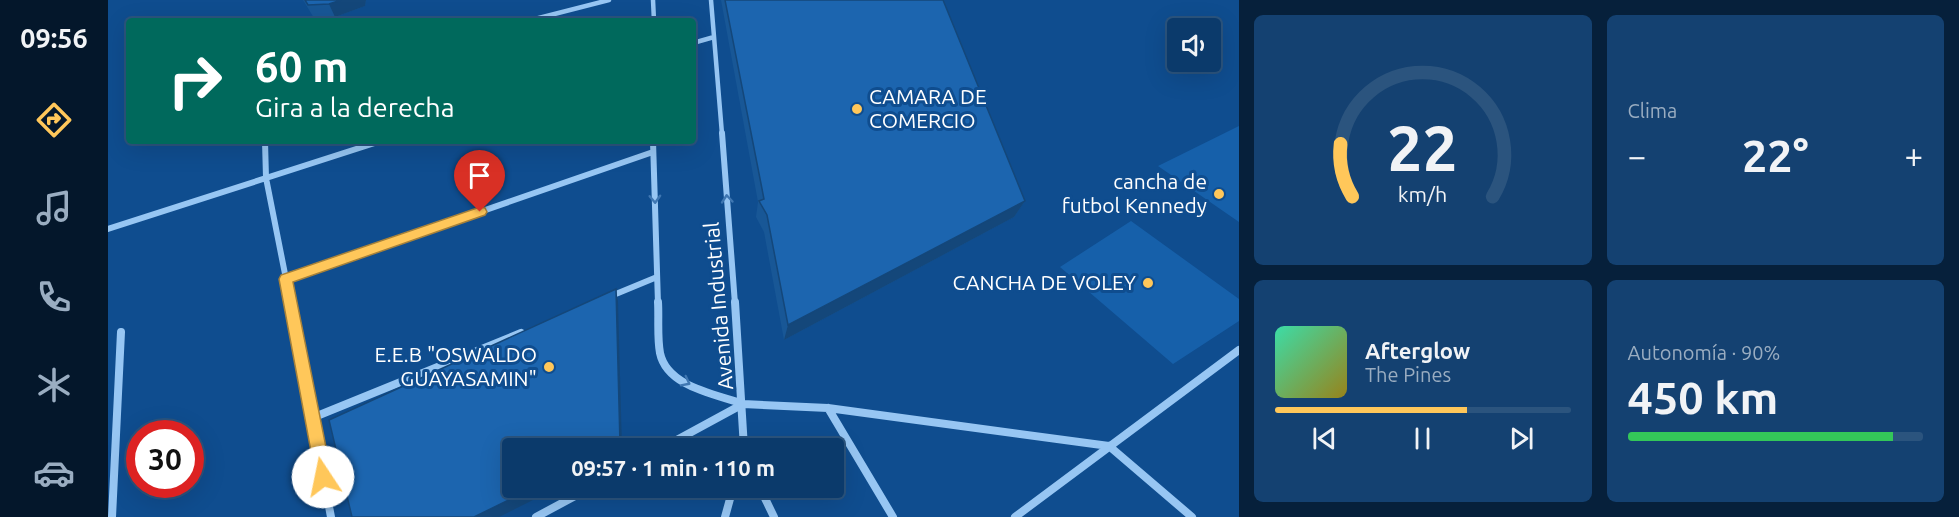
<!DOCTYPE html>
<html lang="es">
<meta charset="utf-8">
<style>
:root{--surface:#0b3a6b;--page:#144171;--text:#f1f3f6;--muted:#9aadc1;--line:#2b547e;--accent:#ffc75a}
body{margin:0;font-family:Ubuntu,sans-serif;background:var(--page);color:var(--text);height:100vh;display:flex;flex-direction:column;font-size:22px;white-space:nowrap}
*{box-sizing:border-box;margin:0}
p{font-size:20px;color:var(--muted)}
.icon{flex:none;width:33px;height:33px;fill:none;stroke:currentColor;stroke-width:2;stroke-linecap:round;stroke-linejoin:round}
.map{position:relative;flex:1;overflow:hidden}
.panel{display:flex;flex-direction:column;gap:15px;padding:15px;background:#06203b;width:720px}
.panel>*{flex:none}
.top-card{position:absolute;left:18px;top:18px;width:570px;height:126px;border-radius:6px;box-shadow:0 6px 24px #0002,0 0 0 2px var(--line);background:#00695c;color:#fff;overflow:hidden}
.controls{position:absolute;left:1059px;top:18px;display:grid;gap:12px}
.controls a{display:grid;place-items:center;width:54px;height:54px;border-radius:6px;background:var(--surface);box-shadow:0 6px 24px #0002,0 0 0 2px var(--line);font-size:30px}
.speed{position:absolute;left:18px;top:420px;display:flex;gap:12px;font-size:30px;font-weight:700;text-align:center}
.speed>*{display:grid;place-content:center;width:78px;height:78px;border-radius:50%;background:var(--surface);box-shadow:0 6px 24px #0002,0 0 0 2px var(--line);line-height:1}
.speed .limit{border:9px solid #d22;background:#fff;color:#111}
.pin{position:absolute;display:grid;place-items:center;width:51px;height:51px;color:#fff;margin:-62px -26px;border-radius:50% 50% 50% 0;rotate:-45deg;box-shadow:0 0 6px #0007}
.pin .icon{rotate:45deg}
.me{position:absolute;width:66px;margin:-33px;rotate:349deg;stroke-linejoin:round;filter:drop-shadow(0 0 4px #0008)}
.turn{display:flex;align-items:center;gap:21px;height:126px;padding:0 30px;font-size:27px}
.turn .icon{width:78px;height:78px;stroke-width:2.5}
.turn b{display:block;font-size:42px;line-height:51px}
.big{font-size:45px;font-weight:600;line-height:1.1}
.panel .card{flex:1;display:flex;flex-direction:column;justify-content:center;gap:9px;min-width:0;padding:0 21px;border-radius:9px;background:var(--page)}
.panel .dial{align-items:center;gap:0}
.dial svg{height:156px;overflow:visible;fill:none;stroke:var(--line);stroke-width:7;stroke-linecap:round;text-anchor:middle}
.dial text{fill:var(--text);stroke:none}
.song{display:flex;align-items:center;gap:18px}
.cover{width:72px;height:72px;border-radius:9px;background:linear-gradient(135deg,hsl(160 70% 55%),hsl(50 70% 35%))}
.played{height:6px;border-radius:3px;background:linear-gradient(90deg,var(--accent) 65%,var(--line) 65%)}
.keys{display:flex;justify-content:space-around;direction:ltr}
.heat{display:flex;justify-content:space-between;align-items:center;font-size:33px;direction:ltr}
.charge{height:9px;border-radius:4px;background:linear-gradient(90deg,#34c759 90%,var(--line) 0)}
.panel .tiles{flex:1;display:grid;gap:15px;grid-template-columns:repeat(2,1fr)}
.trip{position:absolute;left:394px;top:438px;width:342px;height:60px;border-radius:6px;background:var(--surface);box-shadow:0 6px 24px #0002,0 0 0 2px var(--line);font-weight:600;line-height:60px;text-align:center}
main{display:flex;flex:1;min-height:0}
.menu{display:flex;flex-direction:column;width:108px;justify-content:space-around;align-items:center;background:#04172b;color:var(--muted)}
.menu .icon{width:42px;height:42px}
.menu .on{color:var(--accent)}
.menu b{font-size:27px;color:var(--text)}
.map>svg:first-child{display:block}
</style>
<main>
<nav class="menu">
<b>09:56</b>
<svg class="icon on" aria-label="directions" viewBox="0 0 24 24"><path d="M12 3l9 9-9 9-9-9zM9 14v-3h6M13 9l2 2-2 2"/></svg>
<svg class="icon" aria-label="music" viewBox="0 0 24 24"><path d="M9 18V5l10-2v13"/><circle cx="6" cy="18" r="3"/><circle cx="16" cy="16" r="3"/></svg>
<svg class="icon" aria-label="phone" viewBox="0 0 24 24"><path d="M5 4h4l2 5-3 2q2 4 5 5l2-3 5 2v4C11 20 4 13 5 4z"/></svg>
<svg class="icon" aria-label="climate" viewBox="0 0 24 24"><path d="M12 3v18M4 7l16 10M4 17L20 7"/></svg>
<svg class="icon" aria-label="car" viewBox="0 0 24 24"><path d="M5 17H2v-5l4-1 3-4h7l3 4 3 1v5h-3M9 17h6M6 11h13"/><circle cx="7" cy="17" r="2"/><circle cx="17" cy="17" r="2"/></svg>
</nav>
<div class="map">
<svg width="1131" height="517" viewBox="0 0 1131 517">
<rect width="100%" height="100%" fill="#0f4d8f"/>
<path fill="#1660aa" d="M1131,126V222L1050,166Z
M1023,221L1131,299V321L1065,364L952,267Z"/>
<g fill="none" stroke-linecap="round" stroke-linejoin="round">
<path stroke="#97c6f3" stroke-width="4.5" d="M545,0L546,21
M603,0L614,134
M419,21L501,0
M585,43L606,37"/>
<path stroke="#97c6f3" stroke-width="6" d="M614,133L627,304
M157,141L158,178L178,279L545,152
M545,141L550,304
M0,229L273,141
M178,279L183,304
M503,296L549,277"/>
<path stroke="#97c6f3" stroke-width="8" d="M182,302L223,517
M550,302C551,318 549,337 552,353C559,387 608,394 635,404
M627,302L636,448
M720,408L785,517
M204,418L413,333
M1001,446L1084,517
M554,448L635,404L720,408L1001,446
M652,488L666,517
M4,517L13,332
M428,517L482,488
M617,517L625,488
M907,517L1131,350"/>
</g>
<path fill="#185796" d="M195,0H258L257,6L227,17L206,18Z
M613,0H835L917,201L906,217L676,340L656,232L648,217L650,202Z"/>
<path fill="#14477a" d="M233,0H258L257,6L227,17L221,4Z
M917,201L906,217L676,340L680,325Z
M508,289L510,302L514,448H503Z
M425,488H449L391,517H366Z"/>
<path fill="#1c65af" stroke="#14477a" stroke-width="1.5" d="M197,0H233L221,4L200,5Z
M617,0H835L917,201L680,325L659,215L651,201L656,199Z
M508,289L512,444L503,448H405V488H425L366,517H244L221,420Z"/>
<defs><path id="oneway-chevron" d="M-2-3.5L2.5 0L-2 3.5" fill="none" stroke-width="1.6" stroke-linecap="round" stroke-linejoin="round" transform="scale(1.5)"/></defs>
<g stroke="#3f77b2">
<use href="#oneway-chevron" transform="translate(547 199) rotate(88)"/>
<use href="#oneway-chevron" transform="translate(619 199) rotate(-95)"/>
<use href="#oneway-chevron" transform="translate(578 382) rotate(27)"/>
</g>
<path fill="#ffc75a" stroke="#a6813a" stroke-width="1.5" d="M372,207L377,208L379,212L377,215L185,282L224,477L222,484L215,486L209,484L171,279L173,275Z"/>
<g fill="#ffc75a" stroke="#0f4d8f" stroke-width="2">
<circle cx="749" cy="109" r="6"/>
<circle cx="1111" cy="194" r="6"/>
<circle cx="1040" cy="283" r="6"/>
<circle cx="441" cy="367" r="6"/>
</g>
<g text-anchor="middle" stroke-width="6" stroke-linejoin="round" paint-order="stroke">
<g font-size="21" fill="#fff" stroke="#0f4d8f" text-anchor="end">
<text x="761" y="104" text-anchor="start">CAMARA DE<tspan x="761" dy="24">COMERCIO</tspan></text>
<text x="1099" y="189">cancha de<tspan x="1099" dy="24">futbol Kennedy</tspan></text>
<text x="1028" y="290">CANCHA DE VOLEY</text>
<text x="429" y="362">E.E.B "OSWALDO<tspan x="429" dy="24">GUAYASAMIN"</tspan></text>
</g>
<g font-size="21" fill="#fff" stroke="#0f4d8f">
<text transform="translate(611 306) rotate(-95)" y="7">Avenida Industrial</text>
</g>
</g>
</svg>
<div class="controls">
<a><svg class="icon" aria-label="sound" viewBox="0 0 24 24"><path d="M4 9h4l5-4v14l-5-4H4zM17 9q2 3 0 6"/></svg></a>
</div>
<div class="speed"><div class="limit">30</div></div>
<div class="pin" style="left:372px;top:212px;background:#d93025"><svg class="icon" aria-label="arrive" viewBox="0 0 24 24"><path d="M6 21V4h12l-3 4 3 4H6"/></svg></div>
<svg class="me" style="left:215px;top:477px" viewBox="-20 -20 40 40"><circle r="19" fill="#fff"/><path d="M0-13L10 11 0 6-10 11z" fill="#ffc75a"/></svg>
<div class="trip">09:57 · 1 min · 110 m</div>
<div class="top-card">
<div class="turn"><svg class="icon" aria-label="right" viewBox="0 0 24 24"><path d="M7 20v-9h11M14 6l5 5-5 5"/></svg><div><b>60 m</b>Gira a la derecha</div></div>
</div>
</div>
<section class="panel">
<div class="tiles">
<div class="card dial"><svg viewBox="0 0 100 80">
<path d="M14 69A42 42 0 1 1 86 69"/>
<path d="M14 69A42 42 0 0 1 8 42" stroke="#ffc75a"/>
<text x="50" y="56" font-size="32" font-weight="700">22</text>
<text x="50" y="72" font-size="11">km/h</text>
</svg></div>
<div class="card"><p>Clima</p>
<div class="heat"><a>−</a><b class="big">22°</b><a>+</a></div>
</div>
<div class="card">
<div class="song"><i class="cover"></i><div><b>Afterglow</b><p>The Pines</p></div></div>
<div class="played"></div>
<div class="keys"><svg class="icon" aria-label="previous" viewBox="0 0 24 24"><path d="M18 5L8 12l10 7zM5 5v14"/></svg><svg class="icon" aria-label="pause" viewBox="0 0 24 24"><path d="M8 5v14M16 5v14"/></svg><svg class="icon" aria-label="next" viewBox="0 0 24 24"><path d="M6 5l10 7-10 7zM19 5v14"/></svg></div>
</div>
<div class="card"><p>Autonomía · 90%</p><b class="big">450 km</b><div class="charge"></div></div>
</div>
</section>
</main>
